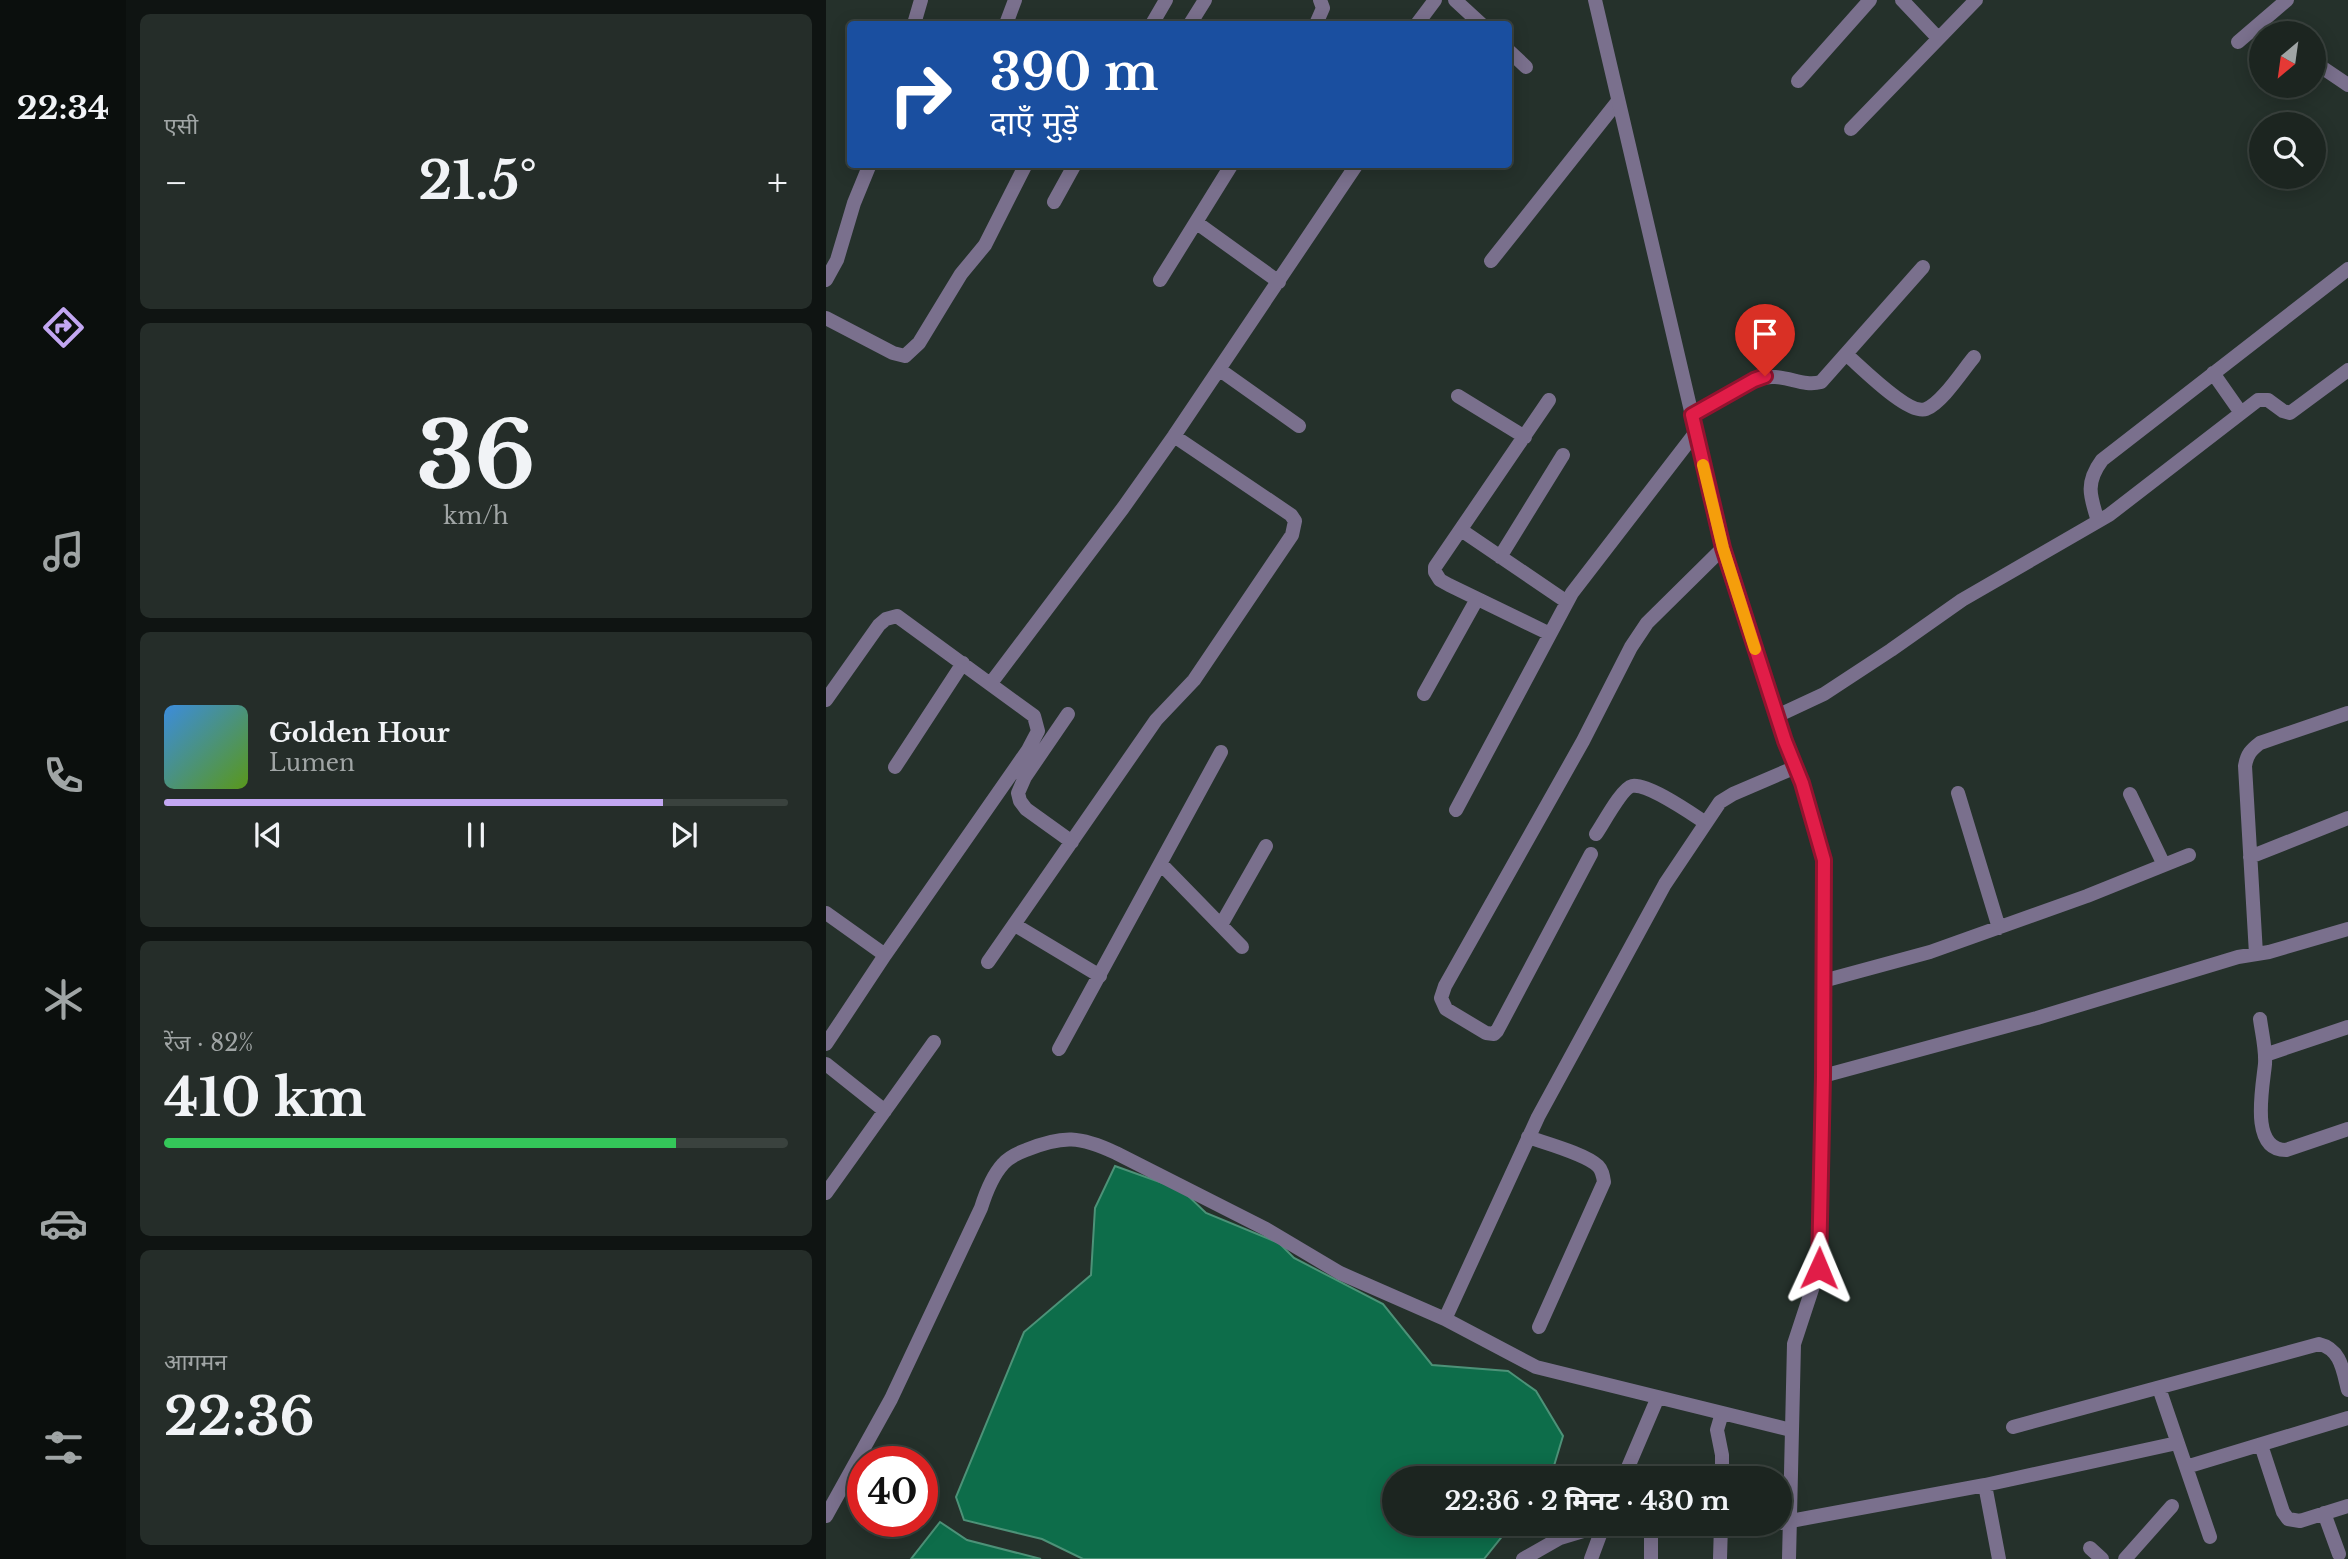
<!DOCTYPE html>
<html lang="hi">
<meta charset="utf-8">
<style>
:root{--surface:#1c2520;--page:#252d29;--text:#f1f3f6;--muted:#a0a5a5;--line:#3a423e;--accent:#c3a7f2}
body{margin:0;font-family:"Libre Baskerville","Noto Sans Devanagari",serif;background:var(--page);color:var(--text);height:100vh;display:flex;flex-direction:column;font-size:26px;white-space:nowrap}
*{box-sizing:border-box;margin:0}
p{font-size:23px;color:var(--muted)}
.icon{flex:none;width:38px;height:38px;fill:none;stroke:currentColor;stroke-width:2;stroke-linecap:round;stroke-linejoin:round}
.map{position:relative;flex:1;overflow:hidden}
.drawer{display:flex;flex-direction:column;gap:14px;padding:14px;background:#0f1412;width:700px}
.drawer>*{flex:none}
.guide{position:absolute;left:21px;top:21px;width:665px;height:147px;border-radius:7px;box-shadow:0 4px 18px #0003,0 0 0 2px var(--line);background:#1a4fa0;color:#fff;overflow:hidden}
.needle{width:46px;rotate:209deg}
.fabs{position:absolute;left:1423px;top:21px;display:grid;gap:14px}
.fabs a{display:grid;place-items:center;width:77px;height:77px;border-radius:50%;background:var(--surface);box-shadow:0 4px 18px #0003,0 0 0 2px var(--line);font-size:35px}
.speed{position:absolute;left:21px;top:1446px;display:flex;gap:14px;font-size:35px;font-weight:700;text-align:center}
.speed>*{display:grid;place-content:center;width:91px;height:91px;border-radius:50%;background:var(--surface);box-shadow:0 4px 18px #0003,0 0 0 2px var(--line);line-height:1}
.speed .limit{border:10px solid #d22;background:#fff;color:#111}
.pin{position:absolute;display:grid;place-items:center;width:60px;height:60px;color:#fff;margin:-72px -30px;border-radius:50% 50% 50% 0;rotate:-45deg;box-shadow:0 0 7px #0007}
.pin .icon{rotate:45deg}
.me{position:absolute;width:77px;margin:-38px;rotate:1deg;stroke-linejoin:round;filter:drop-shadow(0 0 5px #0008)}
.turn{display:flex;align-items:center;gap:24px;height:147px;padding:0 28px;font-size:32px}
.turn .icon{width:91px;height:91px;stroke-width:2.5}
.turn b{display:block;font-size:49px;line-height:60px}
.big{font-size:52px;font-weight:700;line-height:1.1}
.drawer .widget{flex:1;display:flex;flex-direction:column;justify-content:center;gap:10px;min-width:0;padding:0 24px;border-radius:10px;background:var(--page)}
.drawer .dial{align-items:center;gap:0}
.dial b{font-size:91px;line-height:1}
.song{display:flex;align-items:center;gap:21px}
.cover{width:84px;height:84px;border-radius:10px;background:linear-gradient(135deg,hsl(210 70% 55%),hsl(90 70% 35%))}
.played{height:7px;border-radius:4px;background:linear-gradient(90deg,var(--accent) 80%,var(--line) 80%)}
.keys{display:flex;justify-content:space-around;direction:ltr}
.heat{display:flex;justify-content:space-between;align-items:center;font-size:38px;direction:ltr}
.charge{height:10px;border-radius:5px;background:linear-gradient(90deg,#34c759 82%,var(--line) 0)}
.trip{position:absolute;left:556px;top:1466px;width:410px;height:70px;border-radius:35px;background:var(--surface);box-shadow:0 4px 18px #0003,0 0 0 2px var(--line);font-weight:700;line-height:70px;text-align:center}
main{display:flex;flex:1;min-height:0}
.tab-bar{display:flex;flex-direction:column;width:126px;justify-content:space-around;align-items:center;background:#0b0f0d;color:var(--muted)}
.tab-bar .icon{width:49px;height:49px}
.tab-bar .current{color:var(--accent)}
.tab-bar b{font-size:32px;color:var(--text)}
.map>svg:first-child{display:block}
</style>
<main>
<nav class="tab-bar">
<b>22:34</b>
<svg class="icon current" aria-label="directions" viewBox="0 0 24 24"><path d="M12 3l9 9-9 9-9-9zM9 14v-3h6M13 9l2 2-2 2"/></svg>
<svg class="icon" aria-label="music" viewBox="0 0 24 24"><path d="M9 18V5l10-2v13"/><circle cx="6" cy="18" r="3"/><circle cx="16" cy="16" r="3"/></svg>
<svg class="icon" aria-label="phone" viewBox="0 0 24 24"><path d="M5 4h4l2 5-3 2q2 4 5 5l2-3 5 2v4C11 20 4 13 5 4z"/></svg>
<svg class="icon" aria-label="climate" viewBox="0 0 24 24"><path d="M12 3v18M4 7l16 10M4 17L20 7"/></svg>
<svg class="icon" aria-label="car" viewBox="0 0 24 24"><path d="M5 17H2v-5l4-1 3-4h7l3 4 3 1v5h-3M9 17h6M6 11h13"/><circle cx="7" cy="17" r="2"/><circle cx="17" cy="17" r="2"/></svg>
<svg class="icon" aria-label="filters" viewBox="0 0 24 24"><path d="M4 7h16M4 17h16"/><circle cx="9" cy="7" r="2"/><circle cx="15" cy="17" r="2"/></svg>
</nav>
<section class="drawer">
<div class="widget"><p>एसी</p>
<div class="heat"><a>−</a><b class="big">21.5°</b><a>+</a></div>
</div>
<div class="widget dial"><b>36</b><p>km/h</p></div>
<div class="widget">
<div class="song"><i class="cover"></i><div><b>Golden Hour</b><p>Lumen</p></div></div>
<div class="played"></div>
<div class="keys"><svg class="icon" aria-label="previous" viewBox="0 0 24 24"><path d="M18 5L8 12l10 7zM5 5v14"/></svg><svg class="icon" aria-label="pause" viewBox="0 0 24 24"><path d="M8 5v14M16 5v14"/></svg><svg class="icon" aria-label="next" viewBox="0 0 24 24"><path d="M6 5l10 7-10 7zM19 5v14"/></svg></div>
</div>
<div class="widget"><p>रेंज · 82%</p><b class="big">410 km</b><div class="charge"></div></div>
<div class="widget"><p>आगमन</p><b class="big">22:36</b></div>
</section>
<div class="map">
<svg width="1522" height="1559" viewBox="0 0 1522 1559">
<rect width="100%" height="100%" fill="#25312b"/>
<path fill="#0d6d4a" stroke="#4d9278" stroke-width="2" d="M289,1166L356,1190L380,1213L453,1243L468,1258L557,1304L606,1365L682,1371L710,1391L737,1436L724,1479H569V1524H686L658,1559H257L216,1539L138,1520L130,1497L198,1332L265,1275L269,1208Z
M114,1522L141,1540L215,1559H85Z"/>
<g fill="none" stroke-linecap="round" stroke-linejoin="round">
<path stroke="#7a708d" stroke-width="14" d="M629,0L655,24
M1076,0L1112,38
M88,24L95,0
M180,24L189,0
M326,24L340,0
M364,24L379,0
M490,24L497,8L494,0
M591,24L609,0
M1412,42L1461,0
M682,50L700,67
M1488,62L1522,85
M972,81L1044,0
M1025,129L1150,0
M228,202L249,164
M371,223L453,282
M665,261L792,101
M0,280L11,260L28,203L44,164
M334,280L406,164
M0,318L67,353L79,356L93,343L135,274L159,245L200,164
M1021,355C1035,367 1083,416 1100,409C1116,403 1137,370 1148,357
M394,370L473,426
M1387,373L1415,413
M632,396L699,437
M723,400L609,567V572L614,580L623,585L724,634
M866,415L928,380C957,370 973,388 995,382L1097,267
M1272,521C1264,496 1259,483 1276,460L1522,269
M635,530L741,602
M674,557L737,455
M165,683L297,508L348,436L531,164
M598,694L651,599
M0,700L53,625L60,619L71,616L208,716L212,731L202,750L59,955L0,1044
M242,714L199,777L192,793L194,801L200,809L246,842
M951,716L998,694L1065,650L1136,600L1283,515L1432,400H1442L1457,411L1464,413L1522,370
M69,767L137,663
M1132,793L1173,928
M1304,794L1338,865
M630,810L746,593L870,432
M770,834C777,824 796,788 806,786C822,783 866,814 880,823
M765,854L671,1031L668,1034L660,1033L620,1009L615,998L619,986L757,741L805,647L821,623L897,548
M1424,857L1522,818
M335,864L416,947
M0,913L59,955
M189,925L274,976
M395,925L440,846
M1430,954L1419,766C1421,754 1425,750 1434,743L1522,713
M162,962L330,720L368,680L466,535L469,521L465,515L348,436
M997,981L1104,952L1261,896L1363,855
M1434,1019C1436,1034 1440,1049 1439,1064C1437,1086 1423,1150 1460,1150L1522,1129
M233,1049L395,752
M1439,1055L1522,1027
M0,1064L59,1111
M997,1076L1211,1018L1412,957L1443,952L1522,929
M702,1137C719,1143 760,1154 772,1166C776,1170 777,1175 778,1182L713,1327
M0,1193L108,1042
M619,1319L712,1117L839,884L894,802L907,794L970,767
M1333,1388L1384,1537
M1187,1427L1493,1344C1515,1349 1517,1371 1522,1390
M1435,1445L1457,1512L1462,1519L1474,1521L1522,1506
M1360,1467L1522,1418
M797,1479L832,1397
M896,1479V1455L891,1430L896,1413
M1159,1485L1173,1559
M1498,1513L1513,1554
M0,1516L65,1399L155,1208C160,1192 166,1176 177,1164C183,1157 192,1153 200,1150C237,1135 254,1136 290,1153L440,1229L514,1273L619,1319L710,1367L965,1430
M954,1523L1159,1485L1351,1443
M1264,1548L1276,1559
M697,1559L734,1538L777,1525L895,1529L937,1524
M765,1559L778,1524
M825,1559V1527
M894,1559L895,1524
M1299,1559L1346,1506"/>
<path stroke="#7a708d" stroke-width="14" d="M769,0L897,548L959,741L976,784L998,860L997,1076L993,1268L968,1344L963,1559"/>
</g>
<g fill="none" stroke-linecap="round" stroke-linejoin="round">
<g stroke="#92132f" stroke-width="18">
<path id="route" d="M939,376L928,380L866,415L897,548L959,741L976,783L998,860L997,1076L993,1268"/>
</g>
<use href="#route" stroke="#e11d48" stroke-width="12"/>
<path stroke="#f59e0b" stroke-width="12" d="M877,465L897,548L929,649"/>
</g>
</svg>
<div class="fabs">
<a><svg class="needle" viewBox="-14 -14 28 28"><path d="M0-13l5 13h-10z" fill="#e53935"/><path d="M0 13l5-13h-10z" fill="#a0a5a5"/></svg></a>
<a><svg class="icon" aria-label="search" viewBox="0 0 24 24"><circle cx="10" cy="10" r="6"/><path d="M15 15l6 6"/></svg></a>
</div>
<div class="speed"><div class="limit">40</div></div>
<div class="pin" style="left:939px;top:376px;background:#d93025"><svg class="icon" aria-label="arrive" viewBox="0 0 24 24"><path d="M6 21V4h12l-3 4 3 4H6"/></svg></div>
<svg class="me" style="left:993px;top:1268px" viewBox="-20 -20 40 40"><path d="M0-17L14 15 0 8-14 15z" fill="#e11d48" stroke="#fff" stroke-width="4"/></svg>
<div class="trip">22:36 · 2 मिनट · 430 m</div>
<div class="guide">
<div class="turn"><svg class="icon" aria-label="right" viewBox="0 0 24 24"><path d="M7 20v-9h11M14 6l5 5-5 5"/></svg><div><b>390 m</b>दाएँ मुड़ें</div></div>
</div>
</div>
</main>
